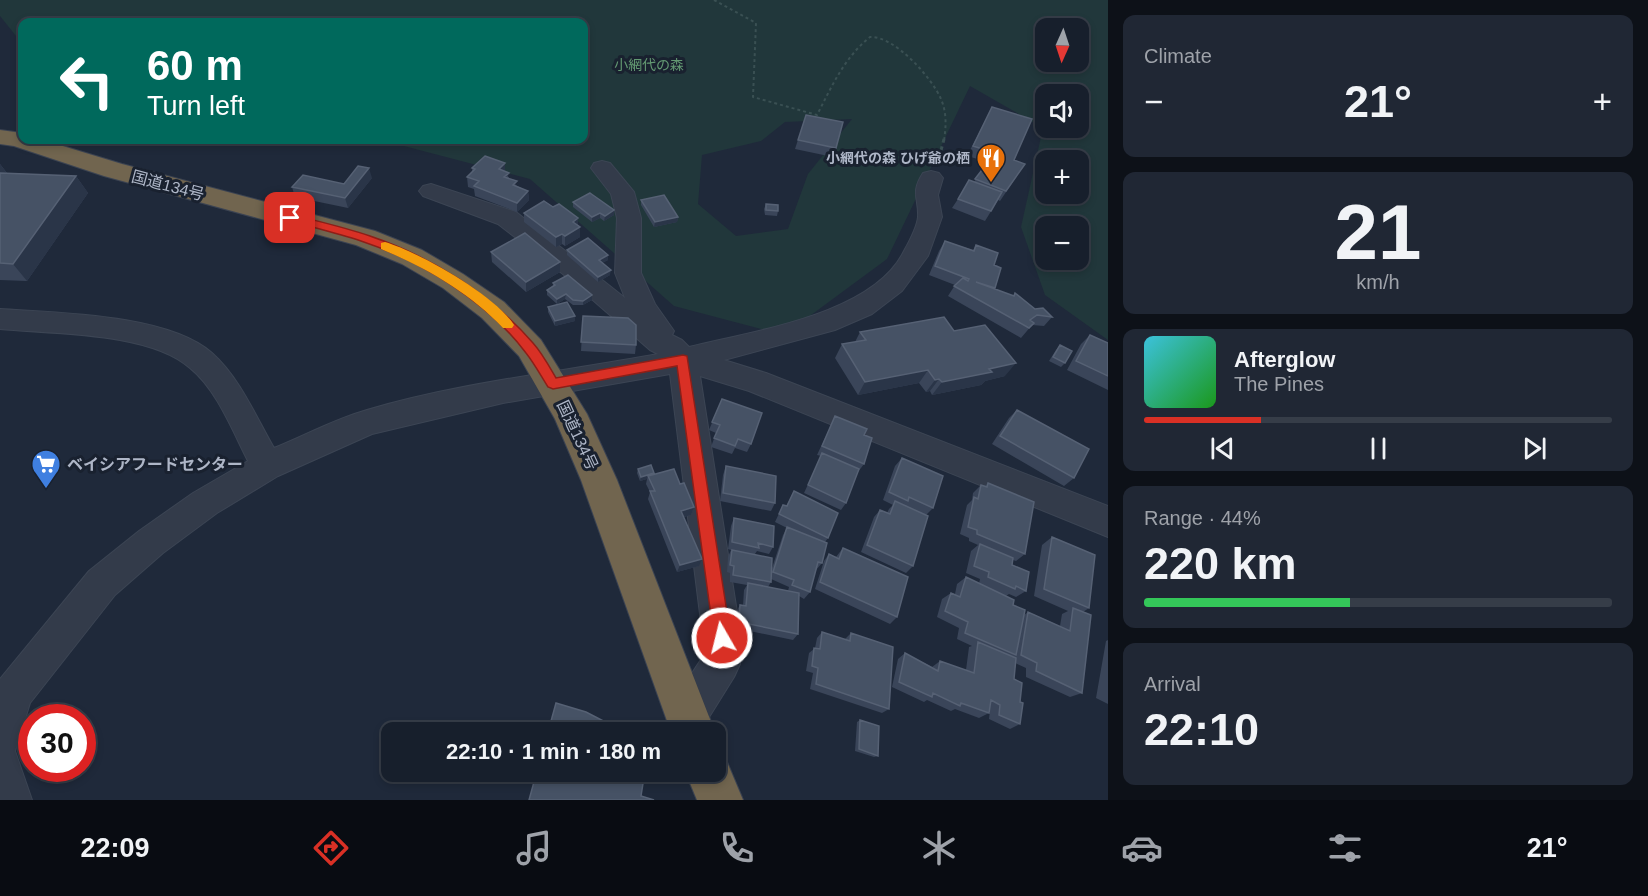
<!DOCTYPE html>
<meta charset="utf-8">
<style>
:root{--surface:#171f2c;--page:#202734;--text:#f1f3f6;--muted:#9ea2a9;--line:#363d48;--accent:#d93025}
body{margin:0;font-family:Helvetica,"Noto Sans JP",sans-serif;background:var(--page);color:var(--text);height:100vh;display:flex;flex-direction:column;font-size:22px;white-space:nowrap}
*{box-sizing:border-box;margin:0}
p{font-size:20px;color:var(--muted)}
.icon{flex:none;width:33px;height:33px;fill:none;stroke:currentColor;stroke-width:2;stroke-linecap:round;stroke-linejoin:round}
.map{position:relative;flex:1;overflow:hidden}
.side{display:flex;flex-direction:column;gap:15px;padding:15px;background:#0d1118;width:540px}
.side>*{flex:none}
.top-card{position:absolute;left:18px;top:18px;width:570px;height:126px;border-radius:12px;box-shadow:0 3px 9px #0003,0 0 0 2px var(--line);background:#00695c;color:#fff;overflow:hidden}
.needle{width:39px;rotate:183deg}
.fabs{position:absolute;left:1035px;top:18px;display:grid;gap:12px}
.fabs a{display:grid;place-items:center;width:54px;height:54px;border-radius:12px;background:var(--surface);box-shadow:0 3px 9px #0003,0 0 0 2px var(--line);font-size:30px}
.speed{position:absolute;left:18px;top:704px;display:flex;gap:12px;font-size:30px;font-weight:700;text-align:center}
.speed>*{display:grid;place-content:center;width:78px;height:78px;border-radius:50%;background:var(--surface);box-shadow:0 3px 9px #0003,0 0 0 2px var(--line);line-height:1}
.speed .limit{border:9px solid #d22;background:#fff;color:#111}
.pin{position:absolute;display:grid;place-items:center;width:51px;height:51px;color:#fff;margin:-26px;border-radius:12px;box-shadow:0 3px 9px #0006}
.me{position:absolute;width:66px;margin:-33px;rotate:352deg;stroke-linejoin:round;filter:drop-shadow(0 0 4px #0008)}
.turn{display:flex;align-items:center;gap:21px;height:126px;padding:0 30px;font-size:27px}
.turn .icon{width:78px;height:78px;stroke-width:2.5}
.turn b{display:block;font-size:42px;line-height:51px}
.big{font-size:45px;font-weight:700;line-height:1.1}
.side .card{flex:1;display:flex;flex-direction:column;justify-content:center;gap:9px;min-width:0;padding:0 21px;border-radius:12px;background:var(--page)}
.side .dial{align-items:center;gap:0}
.dial b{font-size:78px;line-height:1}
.song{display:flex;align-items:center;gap:18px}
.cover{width:72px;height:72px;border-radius:9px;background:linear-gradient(135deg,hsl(190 70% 55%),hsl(120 70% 35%))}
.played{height:6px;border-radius:3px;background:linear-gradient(90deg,var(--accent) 25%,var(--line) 25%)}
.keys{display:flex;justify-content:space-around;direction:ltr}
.heat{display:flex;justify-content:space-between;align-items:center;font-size:33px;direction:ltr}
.charge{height:9px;border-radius:4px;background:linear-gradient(90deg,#34c759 44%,var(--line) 0)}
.trip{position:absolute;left:381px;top:722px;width:345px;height:60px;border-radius:12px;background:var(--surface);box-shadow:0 3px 9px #0003,0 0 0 2px var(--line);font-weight:700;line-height:60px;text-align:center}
.dock{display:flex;height:96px;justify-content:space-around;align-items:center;background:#090c12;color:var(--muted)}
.dock .icon{width:42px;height:42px}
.dock .selected{color:var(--accent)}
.dock b{font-size:27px;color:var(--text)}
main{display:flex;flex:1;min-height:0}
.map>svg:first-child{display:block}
</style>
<main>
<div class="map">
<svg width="1108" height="800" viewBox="0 0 1108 800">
<rect width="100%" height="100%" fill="#1f293a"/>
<path fill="#21373b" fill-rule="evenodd" d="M0,0H1108V340L1045,295L1021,227L1043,128L970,86L887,259L784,335L674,306L530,179L381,140H584V22H22V40L16,36L0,16ZM1046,28H1078V62H1046ZM1046,94H1078V128H1046ZM852,119L808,174L788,229L736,236L698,204L702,155L761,141L785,122ZM1046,160H1078V194H1046ZM1046,226H1078V260H1046Z"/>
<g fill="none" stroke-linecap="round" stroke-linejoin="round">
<g stroke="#3c4554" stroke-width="2">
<path id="minor" d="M602,161L610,163L634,192L641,218V273L655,304L674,331L672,335L682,340L689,347C752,331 873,315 904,251C909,242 917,227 918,217C919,198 910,193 923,173L931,171L939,173L943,178L938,195L942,217L928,256L902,291L872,314L835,330L724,360L766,373L1108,506V537L749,391L700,376L741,638L740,664L734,677L701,730L696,732L673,730L667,716L673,702L702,658L703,638L670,374L503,403L372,434L278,476L217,513L163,553L115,595L30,703L15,751L32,800H0V679L89,571L139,531L193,493L248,461C232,430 217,390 190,368C150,332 53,334 0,329V309C57,313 168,314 212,353C240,378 256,417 274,448C304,436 335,419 367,410C462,382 561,372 658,354L650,350L563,274L498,224L423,196L419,191L423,186L431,184L516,212L625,298L615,273L617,218L611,194L591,168L594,163Z"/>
</g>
<g stroke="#3b4352" stroke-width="2">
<path id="highway" d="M0,130L22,133V140H43L122,164L375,231L422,250L463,274L504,302L541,340L587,414L617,480L715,732H671L581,480L555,419L519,356L482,318L443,288L402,264L356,245L104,176L14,146L0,144Z
M716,751L724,755L743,800H697L685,771H716Z"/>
</g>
<path stroke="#3a5053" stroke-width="2" stroke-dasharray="3 3" stroke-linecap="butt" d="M714,0L756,23L753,97L817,115C832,86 844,58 870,37C895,36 932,78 941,99C947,113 946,127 944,141"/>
<path stroke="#3a5053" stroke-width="3" stroke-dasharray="4 4" stroke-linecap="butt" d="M939,158L944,139"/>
<use href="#minor" fill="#333b4a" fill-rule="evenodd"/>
<use href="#highway" fill="#71654f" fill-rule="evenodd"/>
</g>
<path fill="#3a4559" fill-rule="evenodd" d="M992,107L1014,160L1025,164L1000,201L998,200L985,221L952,208L958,199L974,182L988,162L967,156Z
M806,115L836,148L833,157L795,149Z
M505,163V171L509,178L517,186L528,191L529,200L517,212L475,196L474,189L468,187L467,177L472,172V168Z
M0,164L7,173L76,176L88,193L27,281L0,280Z
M372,178L348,208L295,197L292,187L344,184Z
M641,200L678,217L677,222L654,227L641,205Z
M573,202L614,215L604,221L600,218L592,222L573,207Z
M766,204L778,211L777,216L765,215L764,209Z
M524,213L578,225L580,227V237L565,246L562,244L556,247L524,222Z
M945,241L973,250L976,245L994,265L995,288L994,289L1013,296L1015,293L1035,309L1052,317L1044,326L1032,325L1021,338L948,296L955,285L929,275L939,251Z
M567,250L608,260L602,263L610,275L598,282L567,255Z
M491,252L560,272L526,292L492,262Z
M553,283L592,300L583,305H573L565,299L557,304L547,295V290L553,286Z
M548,307L575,321L555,326L548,312Z
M583,316L636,345L635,354L581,351Z
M954,331L1005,376L985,381L981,385L932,395L930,391L926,392L919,383L858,395L835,358L842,344L855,342L860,332Z
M1090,335L1108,343V390L1067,370L1081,344Z
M1060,345L1065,363L1061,367L1049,361L1056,350Z
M722,399L751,444L747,452L735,448L732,454L711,447L716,433L709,430Z
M1017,410L1074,478L1064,486L992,444L1009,418Z
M835,416L864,435V464L858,472L846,503L841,510L804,493L821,456L817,455L831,425Z
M902,458L933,508L926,515L913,566L906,573L861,552L874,517L880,510L887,513L889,509L893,505L883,500L895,466Z
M726,466L775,503L771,511L720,501L723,475Z
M638,469L680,484L694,507L691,515L684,517L699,566L677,572L648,499L650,492L646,484L647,479L640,481L637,473Z
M988,483L1025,554L1016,561L1013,560L1012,565L1026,591L1016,597L1009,594L1006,596L1013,605L1024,615L1028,612L1060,626L1062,614L1068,611L1034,596L1042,545L1052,537L1089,608L1083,612L1082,693L1070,697L1026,677V668L1015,663L1014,679L1020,702V724L1010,729L989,719L990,710L989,709V713L979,718L955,709L951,711L927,700L924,702L892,687L898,659L905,653L932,667L940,661L966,670L969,647L972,646L957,639L959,628L937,617L942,599L951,593L955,594L957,584L966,577L979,584L980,579L966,573L971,551L978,545L969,541V538L960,534L967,505L972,500L973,493L981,485L985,486Z
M794,491L828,538L825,542L822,563L816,570L810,592L804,599L799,596L798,634L793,640L735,628L736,612L740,605L743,606L744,590L747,585L730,582V573L727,572L728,557L731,550L728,549L731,526L734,518L773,547L769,554L757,551L755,554L771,571L783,535L787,528L775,522L783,505L786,506ZM771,579L789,587L788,591L768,587L771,582Z
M843,548L897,617L890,624L815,589L824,561L829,554L836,557Z
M822,632L845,639L851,633L889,709L882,713L810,689L813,673L806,671L809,653L815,648L817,638Z
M1108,640V704L1096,698L1106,641Z
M860,720L878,756L874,757L855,751L857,722Z"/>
<path fill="#2a3548" d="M505,163V173L499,169Z
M0,164L12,180L0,176Z
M369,168L372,178L348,208L345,198Z
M76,176L88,193L27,281L13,264Z
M528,191L529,200L517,212V203Z
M614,210V215L604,221L605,216Z
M600,213V218L592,222V217Z
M678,217L677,222L654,227L655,222Z
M578,218V228L573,222Z
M580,227V237L565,246V236Z
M562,234V244L556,247V237Z
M608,255V260L598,265L599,260Z
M560,262V272L526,292V282Z
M611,270L610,275L598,282V277Z
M566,294L565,299L557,304V299Z
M592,295V300L583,305V301Z
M575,316V321L555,326V321Z
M1016,363L1005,376L985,381L981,385L932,395L942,382L989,369Z
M928,370L919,383L858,395L865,382Z
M939,379L930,391L926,392L935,380Z
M654,473L648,476L647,479L640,481L641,477Z
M694,507L691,515L679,518L681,511Z
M702,559L699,566L677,572L680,565Z"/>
<path fill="#465265" stroke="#566174" stroke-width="1.5" d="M992,107L1032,119L1014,160L1025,164L1006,191L975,179L995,153L973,146Z
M806,115L843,122L836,148L798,140Z
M485,156L505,163L499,169L509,173L504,177L517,181L513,185L528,191L517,203L474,186L479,181L467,177L475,169L472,168Z
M358,166L369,168L345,198L292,187L303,175L344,184Z
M0,173L76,176L13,264L0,263Z
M969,180L1002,192L991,211L958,199Z
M590,193L614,210L605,216L600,213L592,217L573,202Z
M664,195L678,217L655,222L641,200Z
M544,201L553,207L559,204L578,218L573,222L580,227L565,236L562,234L556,237L524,213Z
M766,204L778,205V211L766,210Z
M525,233L560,262L526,282L491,252Z
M588,238L608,255L599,260L611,270L598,277L567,250Z
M945,241L974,251L976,245L998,253L994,265L1001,268L995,288L976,282L1014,296L1015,293L1035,309L1043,308L1052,317L1037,315L1030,320L1034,323L1029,328L954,286L963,278L968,281L969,279L935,266Z
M568,275L592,295L583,301L573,300L566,294L557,299L547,290L555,285L553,283Z
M567,302L575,316L555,321L548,307Z
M583,316L628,318L636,325V345L581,342Z
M944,317L954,331L985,325L1016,363L989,369L992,372L942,382L939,379L935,380L928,370L865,382L842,344L866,340L860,332Z
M1090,335L1108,343V376L1076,361Z
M1060,345L1072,351L1065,363L1053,357Z
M722,399L762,413L751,444L738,439L735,446L714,438L720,425L712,422Z
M1017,410L1089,449L1074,478L1000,436Z
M835,416L867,429L864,435L872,438L864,464L822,446Z
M822,453L859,469L846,503L808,485Z
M902,458L943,476L933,508L909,497L908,501L889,492Z
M651,465L654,473L641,477L638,469Z
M726,466L776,476L775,503L723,493Z
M674,469L680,484L684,483L694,507L681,511L702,559L680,565L650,491H655L648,476Z
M988,483L1034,502L1025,554L977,534V530L968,527L974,497L978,499L981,485L987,487Z
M794,491L838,513L828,538L779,514L783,505L787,506Z
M895,501L928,516L913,566L867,545L880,510L890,514Z
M734,518L774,526L773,547L758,543L759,548L732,542Z
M787,527L827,543L822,563L818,562L810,592L792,585L794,580L773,572Z
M1052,537L1095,555L1089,608L1044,589Z
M980,544L1013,558L1012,565L1029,572L1026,591L1016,586L1015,589L988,577L989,572L974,566Z
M843,548L908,577L897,617L820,582L829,554L839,559Z
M732,550L772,558L771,582L733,575L734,566L730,565Z
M966,577L1014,600L1013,605L1025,610L1016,655L965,633L968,622L945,611L951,593L960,597Z
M748,583L799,593L798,634L739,622L740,605L746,606Z
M1073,608L1091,615L1082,693L1036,671L1037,663L1021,655L1028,612L1070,631Z
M822,632L850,641L851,633L893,647L889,709L816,684L818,668L812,666L814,648L820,649Z
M978,642L1016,658L1014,679L1022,683L1020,702L1023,703L1020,724L999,715L1000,705L991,700L989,713L961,703L960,706L933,693L932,697L899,682L905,653L938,671L940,661L974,673Z
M556,703L586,712L621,730L622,732H548Z
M860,720L879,726L878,756L859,749Z
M537,771H645L641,796L654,800H529Z"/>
<path fill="#d93025" stroke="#8d1f18" stroke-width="1.5" d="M290,214C316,221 344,227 370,236C432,257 490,294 533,343C542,353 549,366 556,378L683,355L687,356L731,638L728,644L722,646L716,644L714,638L677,366L553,389L548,387C541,376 534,363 526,353C487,301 422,261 361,241C337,233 311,227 286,220L284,218Z"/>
<path fill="#f59e0b" d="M385,242C419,252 495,295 514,325L512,328H503C470,293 425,267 381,249V243Z"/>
<defs>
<g id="restaurant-pin" transform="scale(1.5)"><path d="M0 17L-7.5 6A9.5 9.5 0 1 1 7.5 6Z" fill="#e8710a" stroke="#19212f"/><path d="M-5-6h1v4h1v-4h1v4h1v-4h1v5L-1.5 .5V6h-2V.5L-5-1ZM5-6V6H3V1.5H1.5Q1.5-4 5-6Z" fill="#fff"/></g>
<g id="supermarket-pin" transform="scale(1.5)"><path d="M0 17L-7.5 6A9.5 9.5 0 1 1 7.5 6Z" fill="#3f7fe0" stroke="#19212f"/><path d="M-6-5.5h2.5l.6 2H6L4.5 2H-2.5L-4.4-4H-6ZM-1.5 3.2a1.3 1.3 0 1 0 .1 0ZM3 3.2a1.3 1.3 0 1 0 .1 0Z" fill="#fff"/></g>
</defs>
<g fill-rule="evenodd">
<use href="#restaurant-pin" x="991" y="158"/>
<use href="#supermarket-pin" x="46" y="464"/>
</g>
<g text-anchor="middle" stroke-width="6" stroke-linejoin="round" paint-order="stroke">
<g font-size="14" fill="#639972" stroke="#19212f">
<text x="649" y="70">小網代の森</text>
</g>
<g font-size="14" font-weight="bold" fill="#aeb6c7" stroke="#19212f" text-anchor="end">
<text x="970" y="163">小網代の森 ひげ爺の栖</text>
</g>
<g font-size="16" fill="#aeb6c7" stroke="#19212f">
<text transform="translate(168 185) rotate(15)" y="6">国道134号</text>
<text transform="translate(578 435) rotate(65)" y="6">国道134号</text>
</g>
<g font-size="16" font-weight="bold" fill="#aeb6c7" stroke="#19212f" text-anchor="start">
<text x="67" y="470">ベイシアフードセンター</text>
</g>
</g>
</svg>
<div class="fabs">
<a><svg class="needle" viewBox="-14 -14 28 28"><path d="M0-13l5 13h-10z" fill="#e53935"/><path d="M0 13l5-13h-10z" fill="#9ea2a9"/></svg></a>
<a><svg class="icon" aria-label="sound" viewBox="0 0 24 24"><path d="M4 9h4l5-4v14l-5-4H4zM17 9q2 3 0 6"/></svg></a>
<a>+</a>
<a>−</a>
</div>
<div class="speed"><div class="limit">30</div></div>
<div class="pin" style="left:290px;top:218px;background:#d93025"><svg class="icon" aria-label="arrive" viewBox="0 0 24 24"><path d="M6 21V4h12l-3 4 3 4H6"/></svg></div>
<svg class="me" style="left:722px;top:638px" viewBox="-20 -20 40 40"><circle r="17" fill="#d93025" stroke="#fff" stroke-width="3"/><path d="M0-11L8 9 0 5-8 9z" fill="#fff"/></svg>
<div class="trip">22:10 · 1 min · 180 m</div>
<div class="top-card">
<div class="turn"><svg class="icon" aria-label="left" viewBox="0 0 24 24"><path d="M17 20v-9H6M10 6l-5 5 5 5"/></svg><div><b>60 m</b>Turn left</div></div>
</div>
</div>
<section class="side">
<div class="card"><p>Climate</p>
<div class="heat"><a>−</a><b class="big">21°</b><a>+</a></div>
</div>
<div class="card dial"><b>21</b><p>km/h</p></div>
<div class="card">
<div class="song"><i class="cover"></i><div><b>Afterglow</b><p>The Pines</p></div></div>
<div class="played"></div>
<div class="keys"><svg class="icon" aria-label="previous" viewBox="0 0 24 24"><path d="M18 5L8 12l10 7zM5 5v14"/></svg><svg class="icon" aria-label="pause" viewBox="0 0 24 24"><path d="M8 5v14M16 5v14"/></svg><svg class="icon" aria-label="next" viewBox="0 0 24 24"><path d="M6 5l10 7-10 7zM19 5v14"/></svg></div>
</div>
<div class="card"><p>Range · 44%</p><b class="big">220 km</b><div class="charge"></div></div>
<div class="card"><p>Arrival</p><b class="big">22:10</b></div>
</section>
</main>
<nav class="dock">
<b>22:09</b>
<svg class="icon selected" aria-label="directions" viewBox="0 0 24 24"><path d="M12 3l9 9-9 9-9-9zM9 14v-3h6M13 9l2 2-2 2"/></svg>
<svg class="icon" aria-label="music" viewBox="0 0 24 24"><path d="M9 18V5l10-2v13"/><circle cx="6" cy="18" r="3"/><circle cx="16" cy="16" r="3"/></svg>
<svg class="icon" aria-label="phone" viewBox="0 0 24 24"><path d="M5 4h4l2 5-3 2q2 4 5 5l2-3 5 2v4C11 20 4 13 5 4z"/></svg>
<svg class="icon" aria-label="climate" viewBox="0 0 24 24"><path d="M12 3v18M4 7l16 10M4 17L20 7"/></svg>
<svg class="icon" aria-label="car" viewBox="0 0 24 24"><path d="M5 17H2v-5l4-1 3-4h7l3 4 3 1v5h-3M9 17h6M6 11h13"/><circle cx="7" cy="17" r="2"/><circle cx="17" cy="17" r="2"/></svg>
<svg class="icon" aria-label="filters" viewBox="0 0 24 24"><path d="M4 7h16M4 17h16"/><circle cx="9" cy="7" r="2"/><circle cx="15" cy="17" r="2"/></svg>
<b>21°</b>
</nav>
